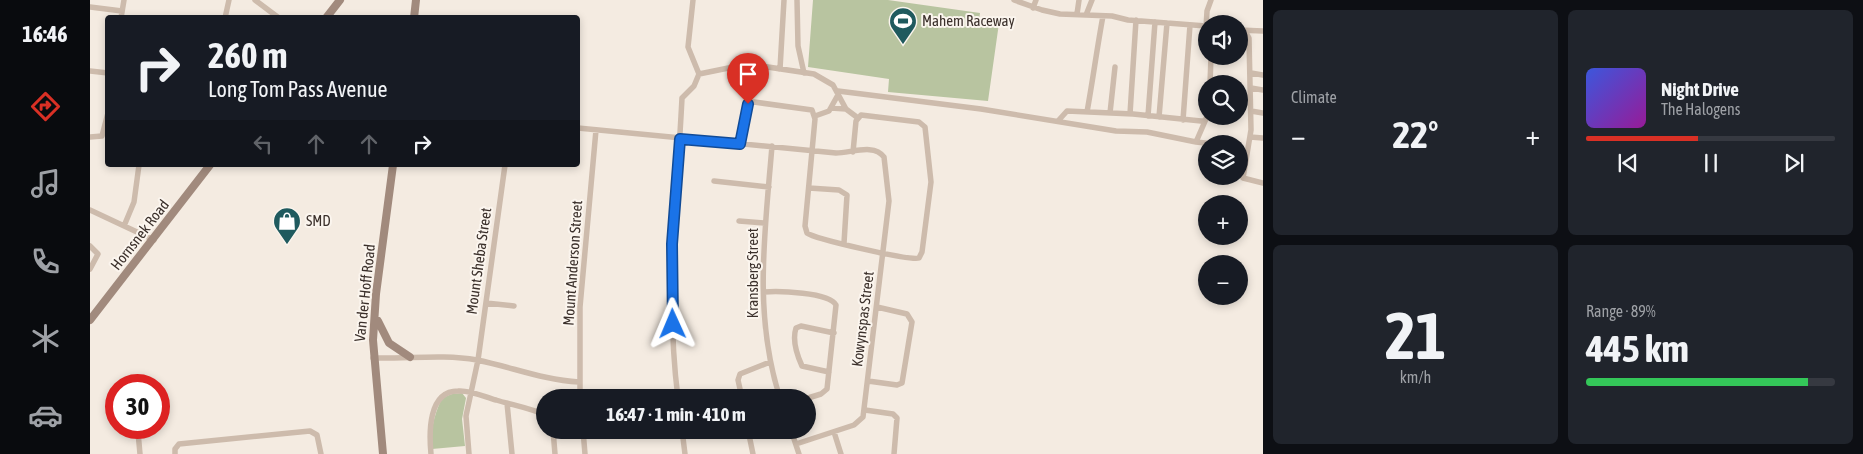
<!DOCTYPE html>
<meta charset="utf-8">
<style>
:root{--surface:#171b24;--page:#20242c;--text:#f1f3f6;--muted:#9ea1a6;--line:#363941;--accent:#d93025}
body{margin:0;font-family:"Asap Condensed",sans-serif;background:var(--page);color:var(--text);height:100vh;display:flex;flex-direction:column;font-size:19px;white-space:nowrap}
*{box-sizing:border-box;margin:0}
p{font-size:16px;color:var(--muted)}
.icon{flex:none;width:28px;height:28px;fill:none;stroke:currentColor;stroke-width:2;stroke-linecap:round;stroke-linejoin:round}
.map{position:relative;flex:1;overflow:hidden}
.panel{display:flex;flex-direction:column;gap:10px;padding:10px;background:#0d0f14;width:600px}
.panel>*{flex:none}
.hud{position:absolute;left:15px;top:15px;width:475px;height:152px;border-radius:5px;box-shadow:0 2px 8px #0003;background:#171b24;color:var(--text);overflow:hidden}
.fabs{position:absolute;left:1108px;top:15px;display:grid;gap:10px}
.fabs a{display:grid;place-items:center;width:50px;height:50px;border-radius:50%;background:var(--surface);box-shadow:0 2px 8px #0003;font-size:25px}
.speed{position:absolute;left:15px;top:374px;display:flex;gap:10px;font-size:25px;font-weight:700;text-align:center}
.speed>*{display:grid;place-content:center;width:65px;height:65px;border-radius:50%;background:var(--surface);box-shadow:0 2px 8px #0003;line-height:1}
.speed .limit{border:8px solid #d22;background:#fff;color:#111}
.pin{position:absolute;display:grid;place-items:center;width:42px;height:42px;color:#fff;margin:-51px -21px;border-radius:50% 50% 50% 0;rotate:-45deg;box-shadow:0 0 5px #0007}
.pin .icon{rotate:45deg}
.me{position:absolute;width:55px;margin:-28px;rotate:359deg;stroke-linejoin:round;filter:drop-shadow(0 0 4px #0008)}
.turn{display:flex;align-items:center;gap:18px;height:105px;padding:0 20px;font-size:22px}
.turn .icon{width:65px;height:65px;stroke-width:2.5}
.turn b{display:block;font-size:35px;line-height:42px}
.lanes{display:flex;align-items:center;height:48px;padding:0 20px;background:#0003;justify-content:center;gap:25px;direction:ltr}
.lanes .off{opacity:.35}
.big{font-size:38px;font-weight:700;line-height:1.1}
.panel .card{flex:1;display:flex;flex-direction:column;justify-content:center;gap:8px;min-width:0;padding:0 18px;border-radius:8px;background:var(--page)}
.panel .dial{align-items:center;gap:0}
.dial b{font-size:65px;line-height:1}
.song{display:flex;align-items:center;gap:15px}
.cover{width:60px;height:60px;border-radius:8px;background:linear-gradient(135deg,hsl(230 70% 55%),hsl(300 70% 35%))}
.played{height:5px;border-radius:2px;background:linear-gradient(90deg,var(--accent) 45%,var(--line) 45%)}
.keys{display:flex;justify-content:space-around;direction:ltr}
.heat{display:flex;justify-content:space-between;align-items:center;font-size:28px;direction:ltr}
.charge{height:8px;border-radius:4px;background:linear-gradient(90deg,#34c759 89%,var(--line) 0)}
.panel .tiles{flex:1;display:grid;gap:10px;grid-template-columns:repeat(2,1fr)}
.trip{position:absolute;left:446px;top:389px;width:280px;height:50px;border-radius:25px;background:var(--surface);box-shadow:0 2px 8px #0003;font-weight:700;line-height:50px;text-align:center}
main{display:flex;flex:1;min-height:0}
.tab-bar{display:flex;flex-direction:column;width:90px;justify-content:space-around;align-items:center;background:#090b0e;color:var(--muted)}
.tab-bar .icon{width:35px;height:35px}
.tab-bar .active{color:var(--accent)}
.tab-bar b{font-size:22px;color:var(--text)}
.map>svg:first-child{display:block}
</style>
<main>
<nav class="tab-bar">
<b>16:46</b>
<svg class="icon active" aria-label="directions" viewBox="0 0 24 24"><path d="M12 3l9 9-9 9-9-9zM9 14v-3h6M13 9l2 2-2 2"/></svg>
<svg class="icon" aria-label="music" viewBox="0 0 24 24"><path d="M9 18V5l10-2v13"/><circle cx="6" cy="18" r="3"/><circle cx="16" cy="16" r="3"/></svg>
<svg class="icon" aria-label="phone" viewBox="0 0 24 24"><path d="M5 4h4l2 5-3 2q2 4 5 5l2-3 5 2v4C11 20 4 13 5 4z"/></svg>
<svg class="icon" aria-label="climate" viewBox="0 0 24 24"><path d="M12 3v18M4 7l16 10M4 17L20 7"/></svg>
<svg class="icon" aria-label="car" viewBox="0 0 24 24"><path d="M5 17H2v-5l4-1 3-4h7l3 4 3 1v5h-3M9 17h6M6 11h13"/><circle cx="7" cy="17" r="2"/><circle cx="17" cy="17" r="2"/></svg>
</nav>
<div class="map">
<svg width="1173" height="454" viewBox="0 0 1173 454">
<rect width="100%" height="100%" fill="#f4ebe1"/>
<path fill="#b8c4a0" d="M723,0H798L890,13L889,20L909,23L898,101L798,92L799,79L718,67Z
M372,393L376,398L372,419L375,446L342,449C340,431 344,415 352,398L362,394Z"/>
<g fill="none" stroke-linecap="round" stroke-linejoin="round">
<path stroke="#cdbbac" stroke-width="5.5" d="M165,0L189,18
M707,0L708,46L714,73
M924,0L952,10L970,14L1022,16L1038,20L1116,26
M0,7L32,11
M943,8L946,0
M987,14L989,0
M996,15L1002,0
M31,18L34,0
M135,18L139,0
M1116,28L1117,11L1121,0
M1149,30L1173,31
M1155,31L1159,38L1161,130L1153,178L1173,183
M690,69L694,0
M0,71L18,73
M1161,73L1173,75
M609,74L658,64L724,74L743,85L756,109L768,118
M1120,84L1121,56
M1161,88L1173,90
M748,91L891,109L1026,131L1057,132L1106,142
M741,108L756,109
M1161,111L1173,113
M997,112C1003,79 1007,48 1013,16
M1020,113L1025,67
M1040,114L1046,20
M725,116L739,111L749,93
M1058,116L1065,22
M1069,117L1077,23
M1116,119L1106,142L1124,144
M1093,120L1100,25
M968,121L977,111L1043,114L1111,121H1115L1117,116
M488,128L746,153C761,153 784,143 794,157L799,201L773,417L764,425L706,444
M0,137L12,136L18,113
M1160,137L1173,138
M650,144C652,132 650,105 664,102L722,110L725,119L715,226L717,233C725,239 820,261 829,258L832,252L841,182L835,127L829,122L771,115L766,121L763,152
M682,146C675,231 663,315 690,398
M624,181L679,187
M719,188L749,190L757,195L754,243
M0,210L64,240
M649,221L675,223
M34,226L44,202L49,165
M0,246L8,254L0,269
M674,292C688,291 739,292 746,305L737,389L731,394L718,398
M396,303L424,306
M283,358C318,359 353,354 387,360C422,367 453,380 489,382
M739,372L712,366C707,355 702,340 706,328L711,326L744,333
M778,381L807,385L812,383L822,322L817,314L787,307
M490,398V307L506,130
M588,398C575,298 587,198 592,98L604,86L609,74L598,47L603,0
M652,398L648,380L650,374L680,362
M417,403L422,454
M775,410L803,414L807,418L804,454
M463,430L465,454
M493,430L495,454
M592,430L595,454
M658,430L663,454
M701,430L709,454
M48,432L50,454
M744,432L751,454
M85,454V449L89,444L220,431L227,435L231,454
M341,454C339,433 338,391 368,391C381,390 395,397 406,400C422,405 440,408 455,415
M379,454L376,416L388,360L415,165"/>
<path stroke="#a18a7d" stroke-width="8" d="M236,18L250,0
M324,18L326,0
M0,320L120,165
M288,321L299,343L320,357
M293,454L283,340L286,294L303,165"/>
</g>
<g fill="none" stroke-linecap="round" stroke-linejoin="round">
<g stroke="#114b97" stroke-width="12">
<path id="route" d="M583,324L582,244L590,139L650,144L658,104"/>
</g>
<use href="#route" stroke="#1a73e8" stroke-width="9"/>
</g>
<defs>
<g id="stadium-pin" transform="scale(1.4375)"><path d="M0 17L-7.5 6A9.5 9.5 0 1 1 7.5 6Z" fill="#1f5a5e" stroke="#fbf5ee"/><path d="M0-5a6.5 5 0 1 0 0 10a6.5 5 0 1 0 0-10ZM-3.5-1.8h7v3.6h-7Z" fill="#fff"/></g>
<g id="shop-pin" transform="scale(1.4375)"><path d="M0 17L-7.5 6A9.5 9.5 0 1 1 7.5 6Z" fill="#1f5a5e" stroke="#fbf5ee"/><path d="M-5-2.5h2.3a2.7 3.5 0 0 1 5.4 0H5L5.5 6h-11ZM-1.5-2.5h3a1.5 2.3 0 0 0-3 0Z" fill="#fff"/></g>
</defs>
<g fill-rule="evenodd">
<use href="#stadium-pin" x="813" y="21"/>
<use href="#shop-pin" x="197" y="221"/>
</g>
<g text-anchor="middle" stroke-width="4" stroke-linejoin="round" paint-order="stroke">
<g font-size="15" fill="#3b302b" stroke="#fbf5ee" text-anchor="start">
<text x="832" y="26">Mahem Raceway</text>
<text x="216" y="226">SMD</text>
</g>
<g font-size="15" fill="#3b302b" stroke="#fbf5ee">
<text transform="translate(50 235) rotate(-52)" y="5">Hornsnek Road</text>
<text transform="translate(389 261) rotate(-82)" y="5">Mount Sheba Street</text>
<text transform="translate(483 263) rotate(-86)" y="5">Mount Anderson Street</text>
<text transform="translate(663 273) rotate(-90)" y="5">Kransberg Street</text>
<text transform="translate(275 293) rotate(-84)" y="5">Van der Hoff Road</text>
<text transform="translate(773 319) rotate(-83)" y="5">Kowynspas Street</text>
</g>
</g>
</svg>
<div class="fabs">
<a><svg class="icon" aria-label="sound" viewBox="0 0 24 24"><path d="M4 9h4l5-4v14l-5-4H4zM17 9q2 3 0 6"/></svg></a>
<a><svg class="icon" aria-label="search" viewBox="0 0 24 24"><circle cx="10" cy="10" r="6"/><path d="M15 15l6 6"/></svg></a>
<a><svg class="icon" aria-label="layers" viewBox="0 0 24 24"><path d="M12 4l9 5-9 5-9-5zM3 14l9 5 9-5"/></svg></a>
<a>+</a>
<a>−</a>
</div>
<div class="speed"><div class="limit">30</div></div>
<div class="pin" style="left:658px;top:104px;background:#d93025"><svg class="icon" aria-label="arrive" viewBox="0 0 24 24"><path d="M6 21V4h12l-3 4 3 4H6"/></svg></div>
<svg class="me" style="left:583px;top:324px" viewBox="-20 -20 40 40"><path d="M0-17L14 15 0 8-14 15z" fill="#1a73e8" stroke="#fff" stroke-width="4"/></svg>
<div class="trip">16:47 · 1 min · 410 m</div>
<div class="hud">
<div class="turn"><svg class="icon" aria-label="right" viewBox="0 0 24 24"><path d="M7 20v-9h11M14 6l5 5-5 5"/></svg><div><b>260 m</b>Long Tom Pass Avenue</div></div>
<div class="lanes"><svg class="icon off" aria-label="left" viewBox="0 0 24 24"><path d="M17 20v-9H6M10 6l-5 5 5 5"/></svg><svg class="icon off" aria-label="ahead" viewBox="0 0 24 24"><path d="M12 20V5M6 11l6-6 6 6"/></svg><svg class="icon off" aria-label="ahead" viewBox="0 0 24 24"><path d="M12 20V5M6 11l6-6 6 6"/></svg><svg class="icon" aria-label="right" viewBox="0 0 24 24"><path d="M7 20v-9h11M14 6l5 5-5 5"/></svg></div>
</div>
</div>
<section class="panel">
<div class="tiles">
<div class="card"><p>Climate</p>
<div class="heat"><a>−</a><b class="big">22°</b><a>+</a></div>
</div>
<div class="card">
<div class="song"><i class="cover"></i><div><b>Night Drive</b><p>The Halogens</p></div></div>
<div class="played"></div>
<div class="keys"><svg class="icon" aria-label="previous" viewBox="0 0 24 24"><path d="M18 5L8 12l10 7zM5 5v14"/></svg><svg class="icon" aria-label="pause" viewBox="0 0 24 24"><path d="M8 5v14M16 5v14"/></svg><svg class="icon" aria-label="next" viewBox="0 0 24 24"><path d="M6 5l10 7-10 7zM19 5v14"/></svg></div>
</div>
<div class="card dial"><b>21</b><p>km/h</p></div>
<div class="card"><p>Range · 89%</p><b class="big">445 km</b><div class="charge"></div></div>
</div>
</section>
</main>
